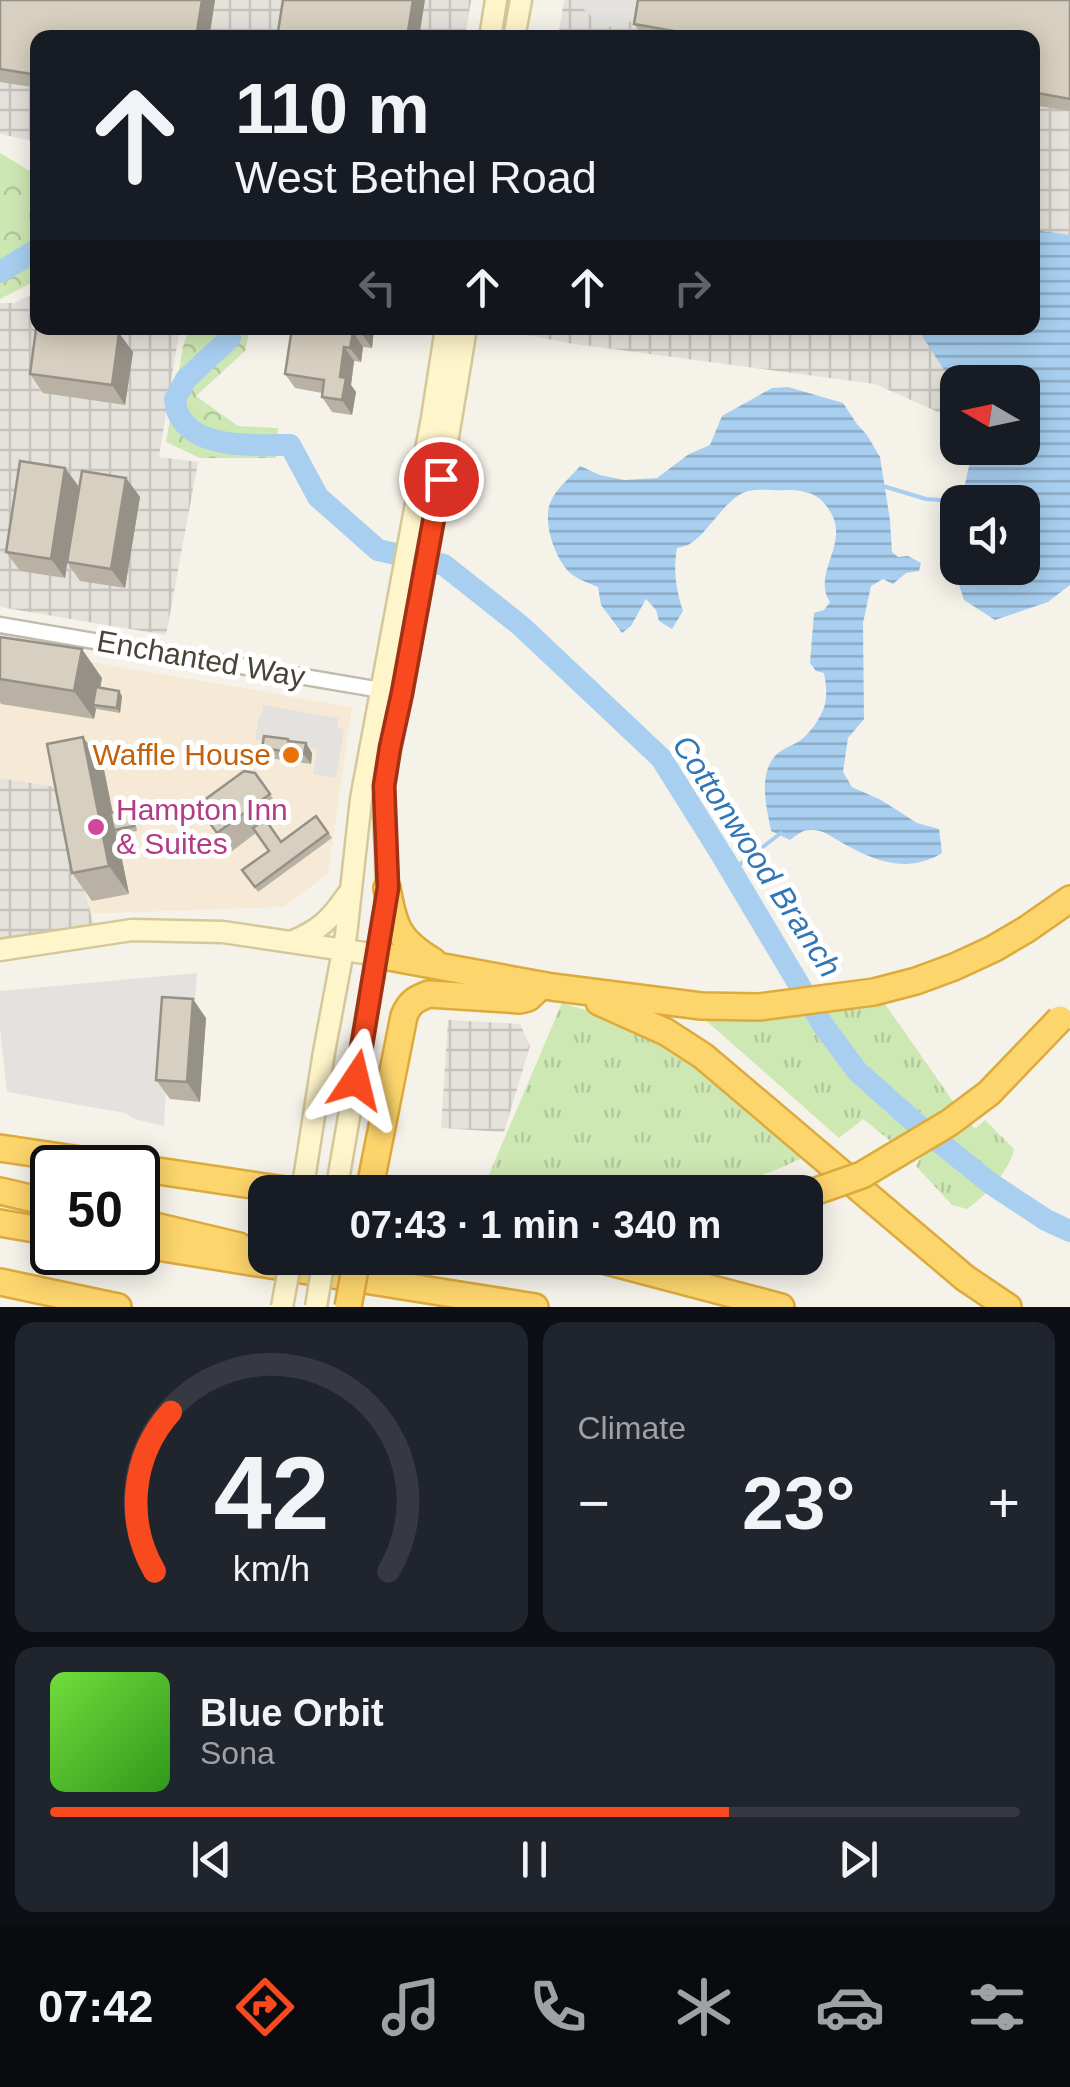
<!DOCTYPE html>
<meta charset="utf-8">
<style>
:root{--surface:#171b24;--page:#20242c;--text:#f1f3f6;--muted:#9ea1a6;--line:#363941;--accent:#f84a1e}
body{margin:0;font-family:Arial,sans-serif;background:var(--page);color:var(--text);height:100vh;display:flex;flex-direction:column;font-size:38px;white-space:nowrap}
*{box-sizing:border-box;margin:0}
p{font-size:32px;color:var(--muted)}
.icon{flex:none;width:55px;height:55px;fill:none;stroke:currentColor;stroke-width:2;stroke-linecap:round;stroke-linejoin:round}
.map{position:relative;height:1307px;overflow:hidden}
.panel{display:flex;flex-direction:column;gap:15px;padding:15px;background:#0d0f14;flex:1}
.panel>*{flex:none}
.hud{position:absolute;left:30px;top:30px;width:1010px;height:305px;border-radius:20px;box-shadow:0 5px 25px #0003;background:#171b24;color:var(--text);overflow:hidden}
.needle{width:65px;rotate:279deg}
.controls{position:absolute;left:940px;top:365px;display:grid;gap:20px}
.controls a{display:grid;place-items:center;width:100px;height:100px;border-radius:20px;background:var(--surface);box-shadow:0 5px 25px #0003;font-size:50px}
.speed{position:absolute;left:30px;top:1145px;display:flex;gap:20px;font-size:50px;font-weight:700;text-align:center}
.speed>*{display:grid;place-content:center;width:130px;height:130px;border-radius:50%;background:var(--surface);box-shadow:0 5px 25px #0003;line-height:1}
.speed .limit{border:5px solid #111;border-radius:15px;background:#fff;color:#111}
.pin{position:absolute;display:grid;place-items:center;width:85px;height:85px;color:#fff;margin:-42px;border:5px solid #fff;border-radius:50%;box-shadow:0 2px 10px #0007}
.me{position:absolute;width:110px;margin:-55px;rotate:10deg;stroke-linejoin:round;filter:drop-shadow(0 0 8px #0008)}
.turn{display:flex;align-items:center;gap:35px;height:210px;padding:0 40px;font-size:45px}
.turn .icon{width:130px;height:130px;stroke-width:2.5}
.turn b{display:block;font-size:70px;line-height:85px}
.lanes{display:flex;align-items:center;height:95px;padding:0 40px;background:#0003;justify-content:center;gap:50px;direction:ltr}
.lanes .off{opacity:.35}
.big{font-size:75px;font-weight:700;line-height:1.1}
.panel .widget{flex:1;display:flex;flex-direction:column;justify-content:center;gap:15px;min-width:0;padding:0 35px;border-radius:20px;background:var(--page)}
.panel .dial{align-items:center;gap:0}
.dial svg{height:260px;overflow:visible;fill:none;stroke:var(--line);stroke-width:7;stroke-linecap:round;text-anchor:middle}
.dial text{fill:var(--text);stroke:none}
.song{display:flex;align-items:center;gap:30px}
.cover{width:120px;height:120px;border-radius:15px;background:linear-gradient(135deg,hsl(100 70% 55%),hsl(110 70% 35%))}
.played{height:10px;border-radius:5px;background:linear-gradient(90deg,var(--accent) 70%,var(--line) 70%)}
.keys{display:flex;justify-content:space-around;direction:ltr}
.heat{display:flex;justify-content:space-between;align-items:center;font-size:55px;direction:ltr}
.panel .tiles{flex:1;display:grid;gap:15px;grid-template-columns:1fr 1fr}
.widget:last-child{grid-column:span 2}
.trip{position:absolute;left:248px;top:1175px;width:575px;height:100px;border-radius:20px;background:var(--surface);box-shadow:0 5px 25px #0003;font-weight:700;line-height:100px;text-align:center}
.tab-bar{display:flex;height:160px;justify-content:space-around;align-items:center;background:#090b0e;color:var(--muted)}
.tab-bar .icon{width:70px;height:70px}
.tab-bar .on{color:var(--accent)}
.tab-bar b{font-size:45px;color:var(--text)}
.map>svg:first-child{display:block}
</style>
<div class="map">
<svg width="1070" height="1307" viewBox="0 0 1070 1307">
<defs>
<pattern id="industrial-grid" width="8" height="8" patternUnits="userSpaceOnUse" patternTransform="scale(2.5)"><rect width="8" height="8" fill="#e5e1db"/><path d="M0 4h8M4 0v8" fill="none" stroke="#c6c2bd"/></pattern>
<pattern id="grass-tufts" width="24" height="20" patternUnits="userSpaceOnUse" patternTransform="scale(2.5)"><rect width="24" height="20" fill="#cee8b4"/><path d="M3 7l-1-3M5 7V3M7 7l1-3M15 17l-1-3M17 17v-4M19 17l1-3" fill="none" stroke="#b2c89c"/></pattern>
<pattern id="forest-crowns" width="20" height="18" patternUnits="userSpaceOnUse" patternTransform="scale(2.5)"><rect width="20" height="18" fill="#cee8b4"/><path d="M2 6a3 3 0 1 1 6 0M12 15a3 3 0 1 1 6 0" fill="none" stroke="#b2c89c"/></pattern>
<pattern id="water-rules" width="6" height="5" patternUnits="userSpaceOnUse" patternTransform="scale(2.5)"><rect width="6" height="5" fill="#a8cff0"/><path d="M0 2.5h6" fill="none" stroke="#8baac3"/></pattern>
</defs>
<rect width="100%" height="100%" fill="#f5f2ea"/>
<path fill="#f6ead6" d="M0,646L352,707L328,874L284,907L82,914L0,778Z"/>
<path fill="url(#industrial-grid)" d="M0,0H471L465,37L38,38L37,142L0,134Z
M564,0H1070V546L1022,502H998L969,448H1022V382H958L957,426L954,419L875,384L568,343L512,332L513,328H1032V38L558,37Z
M37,292L38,328H172L179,333L159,457L198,462L166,635L0,607V303H14Z
M0,778L55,787L94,925L0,941Z
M448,1020L520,1024L530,1046L504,1132L441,1128Z"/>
<path fill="url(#grass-tufts)" d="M883,1001L952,1100L975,1129L985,1120L1014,1149C1010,1171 985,1196 967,1209L952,1205L916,1166L922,1155L904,1136L893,1143L863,1119L839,1138L703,1018Z
M562,1003L646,1028L683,1051L804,1157C768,1175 732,1186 692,1192L482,1191Z"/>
<path fill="url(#forest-crowns)" d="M0,153L38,176L37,280L0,299Z
M189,328H250L245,351L196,396L238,426L278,428L276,458H200L166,442L183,347Z"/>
<path fill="#e4e2de" d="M574,0H645L642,19L604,28Z
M263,705L338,718L337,728L344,729L336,778L313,774L317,749L255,740L259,715H262Z
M197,973L194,1013H170L164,1126L134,1119L125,1113L7,1092L0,1029V991Z"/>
<path fill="url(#water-rules)" d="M1033,230L1070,235V585L1048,602L995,620L964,600L951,560L957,522L958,568H1022V502H961L973,448H1022V382H958L957,390L917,328H1032Z
M788,387L843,403L857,424L867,435L880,457L890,520L892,552L898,557L908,556L921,563L919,571L906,573L893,584L883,579L871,586L863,623L864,719L848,738L843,772L852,787L881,800L917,823L939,829L942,853C906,875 872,860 839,841C829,835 822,829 810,830C802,830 797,835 790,840L771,831C767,809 759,780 772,760C778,750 789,747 798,742C811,734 826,711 826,697C827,689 825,680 824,673L816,671L810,663L814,613L824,610L830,602C809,570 859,539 822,501C814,492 799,490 787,490C775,491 759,488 748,491C725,498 710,531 691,543C689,545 679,548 677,548C673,571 676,589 683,611L672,629L659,621L656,610L646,599L631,626L622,633L601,605L598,587C586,582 572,578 564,566C552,549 541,516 553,497C559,486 572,476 580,466L600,475L624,480L657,478L689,454L710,445L722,416L772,388Z"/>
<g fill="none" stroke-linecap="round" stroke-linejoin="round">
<path stroke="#a8cff0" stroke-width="4" d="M883,486L926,499L966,502
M731,871L781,833"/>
<path stroke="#a8cff0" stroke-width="22" d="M0,272L38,249
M231,328L230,338L186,379L175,399C176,405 176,410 179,415C196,450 257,445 290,445L318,497L378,550L444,565L521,626L661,758L723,857L823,1025L857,1071L913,1121L990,1183L1046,1220L1070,1231"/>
<g stroke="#c1bbad" stroke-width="19">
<path id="street" d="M0,625L387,691"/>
</g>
<g stroke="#d4c89a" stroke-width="25">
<path id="secondary" d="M490,38L496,0
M514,38L521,0
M291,942C320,930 330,920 348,894
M0,950L132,930L223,932L378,955
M302,1192L324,1052L346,935L361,799L432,418L446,328
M336,1192L385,908C390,867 382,827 384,786C387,739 403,690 411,643C431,538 449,433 466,328"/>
</g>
<g stroke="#ddaa3c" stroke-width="30">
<path id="highway" d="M387,888C394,927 398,940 433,961
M378,955L552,987L701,1006L759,1007L874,992L916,981L954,967L993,949L1027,929L1070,899
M599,1002L666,1032L703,1056L965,1278L1008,1307
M0,1148L135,1168
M138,1168L299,1192
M0,1191L52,1203
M369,1192L404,1016C409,1003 415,999 429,994L520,1000L528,998L542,985
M138,1222L239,1246
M0,1223L52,1232
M138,1244L535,1307
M595,1258L781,1307
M0,1282L118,1307"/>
</g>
<use href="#street" stroke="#fff" stroke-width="14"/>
<use href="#secondary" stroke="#fef5cb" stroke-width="20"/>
<use href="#highway" stroke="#fdd56d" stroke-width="25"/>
<g stroke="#d4c89a" stroke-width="25" stroke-linecap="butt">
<path id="secondary-bridge" d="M282,1307L291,1258
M316,1307L324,1258"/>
</g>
<g stroke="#ddaa3c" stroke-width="30" stroke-linecap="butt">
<path id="highway-bridge" d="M805,1195L862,1175L949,1123L989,1093L1060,1019
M348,1307L357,1258"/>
</g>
<use href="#secondary-bridge" stroke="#fef5cb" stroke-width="20"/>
<use href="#highway-bridge" stroke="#fdd56d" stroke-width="25"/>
</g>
<path fill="#b9b2a4" d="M0,0H215L209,38H38V88L0,82Z
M1070,0V111L1032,105V38H644L634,24Z
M292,328H374L372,348L363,347L361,362L354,361L351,385L356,392L352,415L332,412L322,397V393L295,388L285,374Z
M133,352L125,405L43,393L30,374Z
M65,468L79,487L126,478L140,497L125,588L80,581L67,562L65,578L20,571L6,552Z
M0,637L102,678L100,688L122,696L120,713L96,709L94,719L1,704L0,702Z
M306,743L312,753L311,764L269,758L262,748Z
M103,765L113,813L131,809L134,814L137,831L117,835L129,894L92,901L72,873Z
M255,773L283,813L269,824L281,842L316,816L332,838L258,892L242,870L269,851L256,833L231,852L201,811Z
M206,1018L200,1102L170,1099L156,1080Z"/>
<path fill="#969186" d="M202,0H215L209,38H196Z
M413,0H425L419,38H407Z
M362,328H374L372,348L362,334Z
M353,332L363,347L361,362L350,348Z
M119,333L133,352L125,405L112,385Z
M344,347L354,361L351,385L356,392L352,415L342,400L340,377Z
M65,468L79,487L65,578L51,559Z
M126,478L140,497L125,588L111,569Z
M82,649L102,678L97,705H93L96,709L94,719L74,691Z
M119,691L122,696L120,713L117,708Z
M83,737L103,765L116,830H114L117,835L129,894L109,866Z
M306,743L312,753L311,764L304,754Z
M193,999L206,1018L200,1102L187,1082Z"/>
<path fill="#d7cfbf" stroke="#969186" stroke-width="2.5" d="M0,0H202L196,38H38V75L0,69Z
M283,0H413L407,38H277Z
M638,0H1070V99L1032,92V38H713L634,24Z
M37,322L38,328H79L119,333L112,385L30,374Z
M292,328H362V334L353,332L350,348L344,347L340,377L346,378L342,400L322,397L324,380L285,374Z
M20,461L65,468L51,559L6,552Z
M82,471L126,478L111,569L67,562Z
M0,637L82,649L74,691L0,679Z
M96,687L119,691L117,708L93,705Z
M264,736L288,739V741L306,743L304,754L262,748Z
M83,737L109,866L72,873L47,744Z
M244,771L255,773L270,794L217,833L201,811L203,801Z
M131,809L134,826L114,830L110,813Z
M316,816L328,833L255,887L242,870L269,851L253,828L265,819L281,842Z
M162,997L193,999L187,1082L156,1080Z"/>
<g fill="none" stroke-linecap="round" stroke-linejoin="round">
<g stroke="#a13014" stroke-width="25">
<path id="route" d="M356,1080L388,888L384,786L390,748L402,693L441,479"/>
</g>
<use href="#route" stroke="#f84a1e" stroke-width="18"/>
</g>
<circle fill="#e8710a" stroke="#fff" stroke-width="4" cx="291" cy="755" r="10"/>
<circle fill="#d1479c" stroke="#fff" stroke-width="4" cx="96" cy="827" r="10"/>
<g text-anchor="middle" stroke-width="10" stroke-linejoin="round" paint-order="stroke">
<g font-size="30" fill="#494338" stroke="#fff">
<text transform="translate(201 659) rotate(10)" y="10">Enchanted Way</text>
</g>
<g font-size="30" fill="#c56008" stroke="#fff" text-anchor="end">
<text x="271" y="765">Waffle House</text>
</g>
<g font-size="30" fill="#b23c85" stroke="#fff" text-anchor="start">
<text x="116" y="820">Hampton Inn<tspan x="116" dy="34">&amp; Suites</tspan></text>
</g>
<g font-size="32" font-style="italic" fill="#3176b5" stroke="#fff">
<text transform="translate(757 856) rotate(57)" y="11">Cottonwood Branch</text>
</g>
</g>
</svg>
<div class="controls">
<a><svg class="needle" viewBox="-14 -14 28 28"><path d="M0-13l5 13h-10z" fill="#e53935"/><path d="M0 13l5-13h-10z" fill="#9ea1a6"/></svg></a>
<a><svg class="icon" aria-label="sound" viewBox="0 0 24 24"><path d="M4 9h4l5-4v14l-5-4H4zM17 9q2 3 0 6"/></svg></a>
</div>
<div class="speed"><div class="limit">50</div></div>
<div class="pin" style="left:441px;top:479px;background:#d93025"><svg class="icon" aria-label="arrive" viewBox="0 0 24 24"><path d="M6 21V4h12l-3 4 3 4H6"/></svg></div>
<svg class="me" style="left:356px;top:1080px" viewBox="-20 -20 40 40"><path d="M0-17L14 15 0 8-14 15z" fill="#f84a1e" stroke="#fff" stroke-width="4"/></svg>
<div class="trip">07:43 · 1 min · 340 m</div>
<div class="hud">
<div class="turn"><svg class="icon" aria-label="ahead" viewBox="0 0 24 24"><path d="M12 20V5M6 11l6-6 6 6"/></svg><div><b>110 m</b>West Bethel Road</div></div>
<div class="lanes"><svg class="icon off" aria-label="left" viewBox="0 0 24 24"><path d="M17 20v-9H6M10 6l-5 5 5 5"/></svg><svg class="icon" aria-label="ahead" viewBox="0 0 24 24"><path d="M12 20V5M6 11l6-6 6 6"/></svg><svg class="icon" aria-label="ahead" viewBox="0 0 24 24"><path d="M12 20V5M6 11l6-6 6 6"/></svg><svg class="icon off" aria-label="right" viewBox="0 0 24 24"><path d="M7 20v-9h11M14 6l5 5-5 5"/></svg></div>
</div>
</div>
<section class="panel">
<div class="tiles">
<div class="widget dial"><svg viewBox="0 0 100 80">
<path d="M14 69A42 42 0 1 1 86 69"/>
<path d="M14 69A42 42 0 0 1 19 20" stroke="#f84a1e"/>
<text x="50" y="56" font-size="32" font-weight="700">42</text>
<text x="50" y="72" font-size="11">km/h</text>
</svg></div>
<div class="widget"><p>Climate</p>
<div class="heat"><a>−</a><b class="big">23°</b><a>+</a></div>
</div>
<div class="widget">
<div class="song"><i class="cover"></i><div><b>Blue Orbit</b><p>Sona</p></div></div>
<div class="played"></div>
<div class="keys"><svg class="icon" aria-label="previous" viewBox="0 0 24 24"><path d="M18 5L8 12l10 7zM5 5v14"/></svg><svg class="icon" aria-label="pause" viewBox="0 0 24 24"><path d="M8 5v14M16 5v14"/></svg><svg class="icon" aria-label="next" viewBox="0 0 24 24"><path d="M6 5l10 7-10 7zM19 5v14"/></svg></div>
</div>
</div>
</section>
<nav class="tab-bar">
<b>07:42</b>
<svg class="icon on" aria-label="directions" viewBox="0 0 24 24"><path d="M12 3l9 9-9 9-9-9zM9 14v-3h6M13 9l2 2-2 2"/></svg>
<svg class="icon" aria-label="music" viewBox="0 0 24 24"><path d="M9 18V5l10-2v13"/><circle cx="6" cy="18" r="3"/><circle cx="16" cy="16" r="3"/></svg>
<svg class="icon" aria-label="phone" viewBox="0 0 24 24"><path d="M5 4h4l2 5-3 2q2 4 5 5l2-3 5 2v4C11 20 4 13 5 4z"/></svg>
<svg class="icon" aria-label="climate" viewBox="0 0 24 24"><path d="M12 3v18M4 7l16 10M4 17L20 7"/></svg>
<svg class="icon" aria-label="car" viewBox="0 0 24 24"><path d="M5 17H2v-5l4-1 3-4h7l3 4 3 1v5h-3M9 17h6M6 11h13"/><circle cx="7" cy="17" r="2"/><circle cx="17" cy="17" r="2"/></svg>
<svg class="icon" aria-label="filters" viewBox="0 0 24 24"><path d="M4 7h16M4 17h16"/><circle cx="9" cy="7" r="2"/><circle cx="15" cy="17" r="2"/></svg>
</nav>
